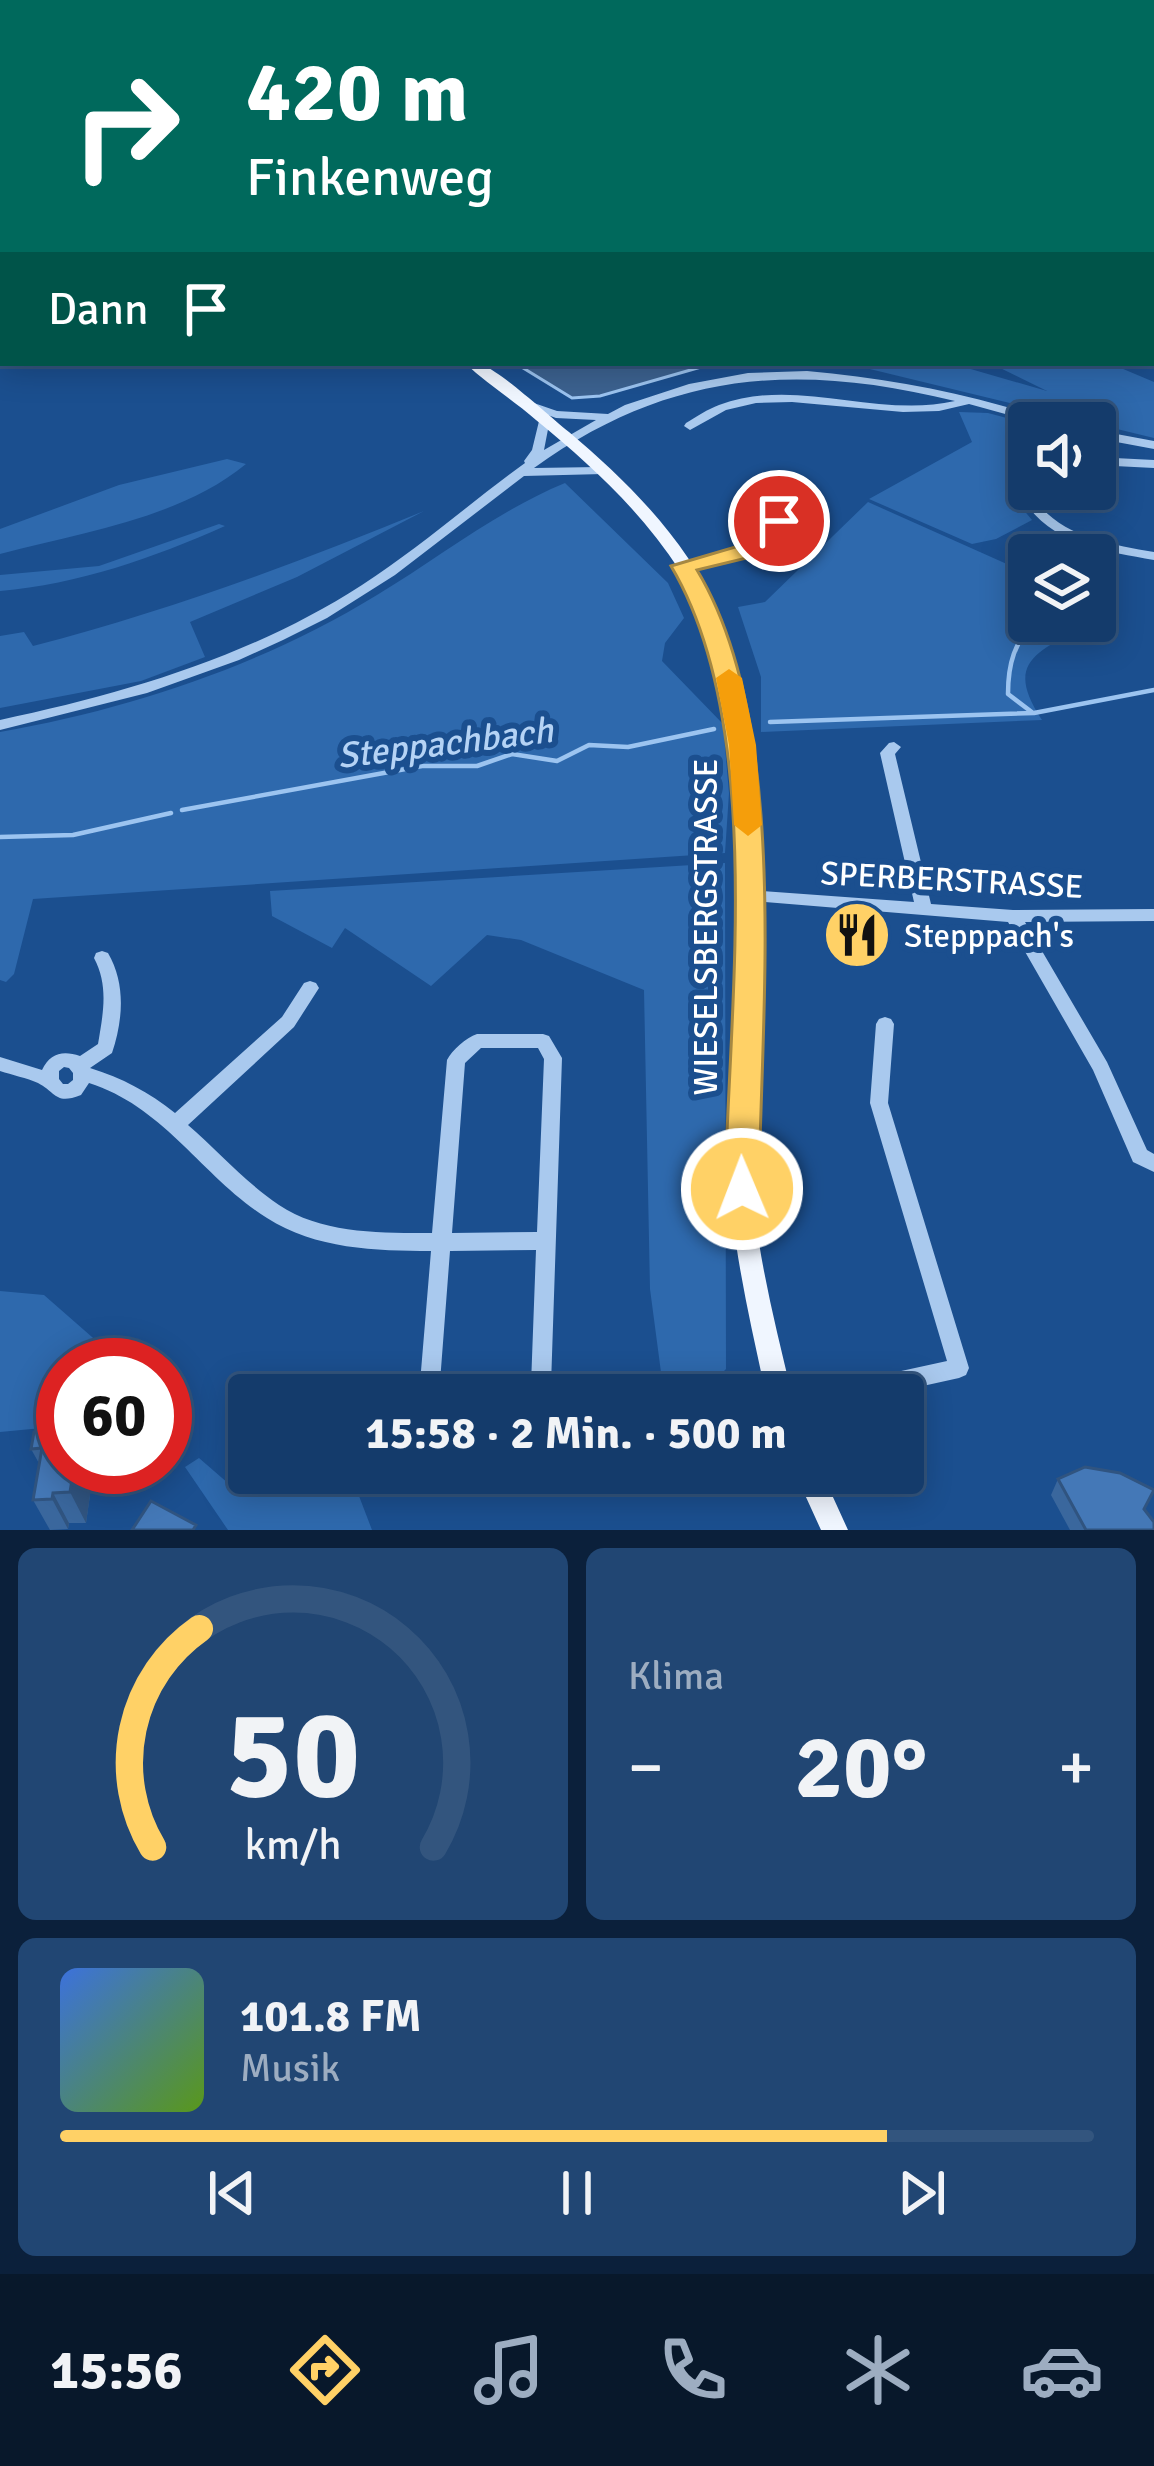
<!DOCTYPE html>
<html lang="de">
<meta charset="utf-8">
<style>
:root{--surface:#143b6b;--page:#214673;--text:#f1f3f6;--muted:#9dadc1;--line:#33557e;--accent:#ffd166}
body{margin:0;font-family:Signika,sans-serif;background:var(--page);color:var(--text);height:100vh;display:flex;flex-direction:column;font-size:45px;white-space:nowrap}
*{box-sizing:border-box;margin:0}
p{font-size:39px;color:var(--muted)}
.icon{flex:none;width:66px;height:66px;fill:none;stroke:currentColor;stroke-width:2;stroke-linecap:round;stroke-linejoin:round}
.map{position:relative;height:1530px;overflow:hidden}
.drawer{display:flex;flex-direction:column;gap:18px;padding:18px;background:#0b203b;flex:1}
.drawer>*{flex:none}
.top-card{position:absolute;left:0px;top:0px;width:1155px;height:366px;box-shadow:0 6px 30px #0003,0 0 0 3px var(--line);background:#00695c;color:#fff;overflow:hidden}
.tools{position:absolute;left:1008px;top:402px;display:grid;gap:24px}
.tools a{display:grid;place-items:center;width:108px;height:108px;border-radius:12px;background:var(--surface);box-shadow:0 6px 30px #0003,0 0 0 3px var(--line);font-size:60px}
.speed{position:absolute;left:36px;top:1338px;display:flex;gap:24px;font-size:60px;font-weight:700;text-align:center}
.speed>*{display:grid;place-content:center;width:156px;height:156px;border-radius:50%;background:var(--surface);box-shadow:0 6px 30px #0003,0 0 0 3px var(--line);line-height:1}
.speed .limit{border:18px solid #d22;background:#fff;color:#111}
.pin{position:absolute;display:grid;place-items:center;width:102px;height:102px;color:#fff;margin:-51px;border:6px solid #fff;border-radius:50%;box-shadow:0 3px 12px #0007}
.me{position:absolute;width:132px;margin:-66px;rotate:359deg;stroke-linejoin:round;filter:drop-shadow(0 0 9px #0008)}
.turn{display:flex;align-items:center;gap:42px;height:252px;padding:0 48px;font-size:54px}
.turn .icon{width:156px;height:156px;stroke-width:2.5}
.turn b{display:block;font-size:84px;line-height:102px}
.then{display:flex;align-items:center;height:114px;padding:0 48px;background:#0003;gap:24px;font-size:45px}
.big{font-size:90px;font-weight:700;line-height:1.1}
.drawer .card{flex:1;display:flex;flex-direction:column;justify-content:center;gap:18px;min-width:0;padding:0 42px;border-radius:18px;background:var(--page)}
.drawer .dial{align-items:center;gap:0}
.dial svg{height:312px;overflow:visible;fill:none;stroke:var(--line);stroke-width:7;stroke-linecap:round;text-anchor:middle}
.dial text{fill:var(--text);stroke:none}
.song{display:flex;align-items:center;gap:36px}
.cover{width:144px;height:144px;border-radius:18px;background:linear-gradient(135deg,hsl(220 70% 55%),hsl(90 70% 35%))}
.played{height:12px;border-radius:6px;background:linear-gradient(90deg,var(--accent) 80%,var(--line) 80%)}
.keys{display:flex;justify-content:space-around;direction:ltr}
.heat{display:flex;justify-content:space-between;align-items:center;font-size:66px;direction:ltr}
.drawer .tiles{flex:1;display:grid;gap:18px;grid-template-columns:1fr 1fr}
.card:last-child{grid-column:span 2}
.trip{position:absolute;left:228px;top:1374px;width:696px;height:120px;border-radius:12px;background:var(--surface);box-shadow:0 6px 30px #0003,0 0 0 3px var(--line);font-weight:700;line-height:120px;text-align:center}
.dock{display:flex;height:192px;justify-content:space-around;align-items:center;background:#08182b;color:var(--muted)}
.dock .icon{width:84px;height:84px}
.dock .current{color:var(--accent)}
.dock b{font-size:54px;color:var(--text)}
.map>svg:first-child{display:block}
</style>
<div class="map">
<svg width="1154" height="1530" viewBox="0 0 1154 1530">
<rect width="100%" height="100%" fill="#1b4f8f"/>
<path fill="#2e69ad" d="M845,363H950L1047,391L990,363H1109L1154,382V438Z
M959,412L988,413L1029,424V473L1014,484L1012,496L1032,520L996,539L972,544L869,499L972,442Z
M227,459L246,464C179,519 82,532 0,554V529L119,485Z
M565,483L668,583L684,618L665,643L662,661L723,724L729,793L725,853L33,899L14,974L6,982L0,980V732C131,709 263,665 377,595C440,557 497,511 565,483Z
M868,502L1029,574V621H1079L1077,630C1029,655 1008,668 1042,720L761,732V677L738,607L765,602Z
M424,511L297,577L190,622L205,657L141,681L0,708V636L24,632L33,646C168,611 295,564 424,511Z
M219,524L225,526C153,558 79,584 0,591V575L99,566Z
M725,863L726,1369L700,1395H664L650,1289L644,990L521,940L487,935L431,986L345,928L332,948L272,916L270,891Z
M0,1291L44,1295L124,1365H63V1426L0,1432Z
M199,1458L244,1497L359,1496L372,1530H228L185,1467Z"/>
<path fill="#3c6290" stroke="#9cc4f0" stroke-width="3" d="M515,363H715L600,396L572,398Z"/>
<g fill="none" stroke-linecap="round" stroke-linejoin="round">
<path stroke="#9cc4f0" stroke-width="4.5" d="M1033,713L1008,694C1008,665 1014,640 1037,621
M770,722L1034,713L1154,690
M182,810L422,766H477L512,754L557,761L589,745L628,747L714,729
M0,837L73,835L171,813"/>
<path fill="#a9c9ee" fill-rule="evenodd" d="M574,0H589L596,3H581Z
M635,0H643L644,3H636Z
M718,0H726L729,3H721Z
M813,0H821L823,3H815Z
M1108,0H1117L1120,3H1111Z
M1152,10H1154V14H1152Z
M1152,339H1154V345H1152Z
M807,371C874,377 939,388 1003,406C1021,411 1041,415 1057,423H1038L969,404L939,411L903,412L792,402L756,403L726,410L690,430L684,426L686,423C696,417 708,409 719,405C796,376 877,419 955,401C797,362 669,371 534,468L599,467L605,471L603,474L524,476L395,575L327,618L283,640L239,660L147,693L0,730V720C127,693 252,656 362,585C419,548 470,503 525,463L524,461L532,450L540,417H548L550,419L544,450L596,420L556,418L523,406V402H531L557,411L608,414L625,405L689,384L748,373Z
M1095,430L1154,441V449L1095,438Z
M1095,457L1154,460V468L1095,465Z
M1029,481V489H1032L1030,491C1054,536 1108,544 1154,552V560C1100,550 1045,544 1018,490Z
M775,505L781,509L785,521L752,554L682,570L675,566L677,563L743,548L772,520L769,509Z
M894,742L901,747L895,754L931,904L1013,910L1154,909V921L1025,922L1107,1062L1147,1150L1154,1154V1172L1133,1162L1093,1070L1008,922L741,900L739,896L741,892L747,890L914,902L880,753L889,743Z
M102,951L108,953C126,984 123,1020 112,1053L90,1068C122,1078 149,1092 175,1113L282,1017L304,983L310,981L316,983L319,988L294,1027L188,1125C218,1151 245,1182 279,1205C322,1234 382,1233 432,1233L447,1060C452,1050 466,1038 477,1034H543L549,1036L562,1058L551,1385L548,1392L541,1395L534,1392L531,1385L536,1250L450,1251L439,1395H419L431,1251C376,1251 315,1249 267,1218C203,1178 165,1107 89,1083L81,1095C55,1105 57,1093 38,1083C27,1078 12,1075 0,1071V1057L42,1070C50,1053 63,1050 80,1056L98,1044C103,1014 109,986 94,958L96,953ZM481,1048H538L544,1059L537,1232L452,1233L465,1063ZM64,1067L69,1068L73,1073V1080L68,1084H63L59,1079V1071Z
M885,1017L891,1019L894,1024L888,1103L969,1368L966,1375L959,1378L882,1395H827L830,1388L837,1385L947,1361L870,1103L876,1024L879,1019Z"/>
<path fill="#f0f6ff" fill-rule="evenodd" d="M0,61L3,62V69L0,68Z
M465,363C471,363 478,362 483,365C505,375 548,415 569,432C627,481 688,541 718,613C789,783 749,975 751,1153C752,1236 773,1315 792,1395H766C749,1315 729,1235 729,1153C729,975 779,728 680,571C642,512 590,464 536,420C513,400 487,384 465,363Z
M795,1473H822L848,1530H821Z"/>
</g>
<path fill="#3a679d" d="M950,0H1025L1024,3H954Z
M43,1431L63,1467H94L86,1523H69L68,1529L50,1530L33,1500L40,1465L31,1449Z
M1058,1479L1144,1509L1154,1530H1070L1051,1495Z"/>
<path fill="#305480" d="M852,0H890V3H851Z
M1009,0H1025L1024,3H987Z
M74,1467H94L86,1523L70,1492Z
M53,1493L69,1523L68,1529L52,1499Z"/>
<path fill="#4478b7" stroke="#305480" stroke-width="3" d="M979,0H1009L987,3Z
M63,1407V1467H74L70,1492L53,1493L52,1499L33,1500L42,1448L31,1449L34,1432L43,1431L47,1408Z
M1085,1467L1120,1473L1154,1490L1144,1509L1154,1522V1530H1086L1058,1479Z
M151,1501L196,1525L193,1530H132Z"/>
<path fill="#ffd166" stroke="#a68842" stroke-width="3" d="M779,514L791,521L755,556L697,570C791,725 761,1009 759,1189L754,1200L742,1204L730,1200L725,1189C729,1005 766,726 671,566L739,546Z"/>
<path fill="#f59e0b" d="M729,669L742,678L756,745L762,825L748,836L734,825L729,745L716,678Z"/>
<defs>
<g id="restaurant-disc" transform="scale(3.45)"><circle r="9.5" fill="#ffd166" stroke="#1b4f8f"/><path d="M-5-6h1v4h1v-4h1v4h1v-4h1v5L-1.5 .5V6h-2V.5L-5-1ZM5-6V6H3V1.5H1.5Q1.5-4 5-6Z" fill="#111"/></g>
</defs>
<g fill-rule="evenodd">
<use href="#restaurant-disc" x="857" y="935"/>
</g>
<g text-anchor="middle" stroke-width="12" stroke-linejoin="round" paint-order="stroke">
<g font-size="33" fill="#fff" stroke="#1b4f8f">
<text transform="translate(952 879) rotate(3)" y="12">SPERBERSTRASSE</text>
<text transform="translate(705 927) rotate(-90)" y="12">WIESELSBERGSTRASSE</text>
</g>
<g font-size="33" fill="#fff" stroke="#1b4f8f" text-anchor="start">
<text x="904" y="947">Stepppach's</text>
</g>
<g font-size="36" font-style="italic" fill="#b5d3f5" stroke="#1b4f8f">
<text transform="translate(445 742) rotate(-7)" y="13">Steppachbach</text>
</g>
</g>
</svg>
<div class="tools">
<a><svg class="icon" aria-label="sound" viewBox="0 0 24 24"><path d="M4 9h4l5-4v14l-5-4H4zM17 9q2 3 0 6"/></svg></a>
<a><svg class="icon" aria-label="layers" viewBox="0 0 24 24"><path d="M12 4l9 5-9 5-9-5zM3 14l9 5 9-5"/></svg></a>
</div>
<div class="speed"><div class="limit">60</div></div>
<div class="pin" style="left:779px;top:521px;background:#d93025"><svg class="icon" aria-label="arrive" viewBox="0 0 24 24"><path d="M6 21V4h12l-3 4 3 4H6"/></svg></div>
<svg class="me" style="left:742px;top:1189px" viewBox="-20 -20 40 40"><circle r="17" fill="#ffd166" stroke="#fff" stroke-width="3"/><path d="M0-11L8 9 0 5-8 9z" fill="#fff"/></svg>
<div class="trip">15:58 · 2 Min. · 500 m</div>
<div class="top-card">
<div class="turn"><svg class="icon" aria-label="right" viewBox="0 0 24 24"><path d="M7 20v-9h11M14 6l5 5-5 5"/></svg><div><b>420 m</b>Finkenweg</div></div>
<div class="then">Dann<svg class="icon" aria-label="arrive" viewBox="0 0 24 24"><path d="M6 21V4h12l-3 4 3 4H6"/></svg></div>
</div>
</div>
<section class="drawer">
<div class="tiles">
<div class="card dial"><svg viewBox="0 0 100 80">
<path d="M14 69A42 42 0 1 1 86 69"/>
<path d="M14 69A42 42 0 0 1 26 13" stroke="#ffd166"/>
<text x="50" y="56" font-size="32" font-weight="700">50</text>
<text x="50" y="72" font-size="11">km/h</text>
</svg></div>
<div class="card"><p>Klima</p>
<div class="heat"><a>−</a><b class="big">20°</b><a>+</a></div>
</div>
<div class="card">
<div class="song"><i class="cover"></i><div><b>101.8 FM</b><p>Musik</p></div></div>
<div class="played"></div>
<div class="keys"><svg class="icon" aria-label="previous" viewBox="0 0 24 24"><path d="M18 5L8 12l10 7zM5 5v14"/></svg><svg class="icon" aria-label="pause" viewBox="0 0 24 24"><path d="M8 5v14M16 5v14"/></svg><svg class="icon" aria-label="next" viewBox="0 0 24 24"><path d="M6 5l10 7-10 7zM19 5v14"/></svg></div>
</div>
</div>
</section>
<nav class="dock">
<b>15:56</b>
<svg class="icon current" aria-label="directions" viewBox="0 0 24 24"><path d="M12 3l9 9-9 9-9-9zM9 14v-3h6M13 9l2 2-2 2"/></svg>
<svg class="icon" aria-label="music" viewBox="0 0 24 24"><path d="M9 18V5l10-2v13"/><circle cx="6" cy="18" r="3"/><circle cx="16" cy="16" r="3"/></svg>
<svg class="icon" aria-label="phone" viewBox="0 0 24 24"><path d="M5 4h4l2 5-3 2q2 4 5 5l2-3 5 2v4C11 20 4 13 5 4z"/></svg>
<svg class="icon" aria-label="climate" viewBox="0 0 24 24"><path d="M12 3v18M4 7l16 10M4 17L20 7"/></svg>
<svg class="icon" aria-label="car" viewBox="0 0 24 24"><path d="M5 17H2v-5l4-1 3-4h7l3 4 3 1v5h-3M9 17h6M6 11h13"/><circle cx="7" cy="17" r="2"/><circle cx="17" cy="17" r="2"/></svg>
</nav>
